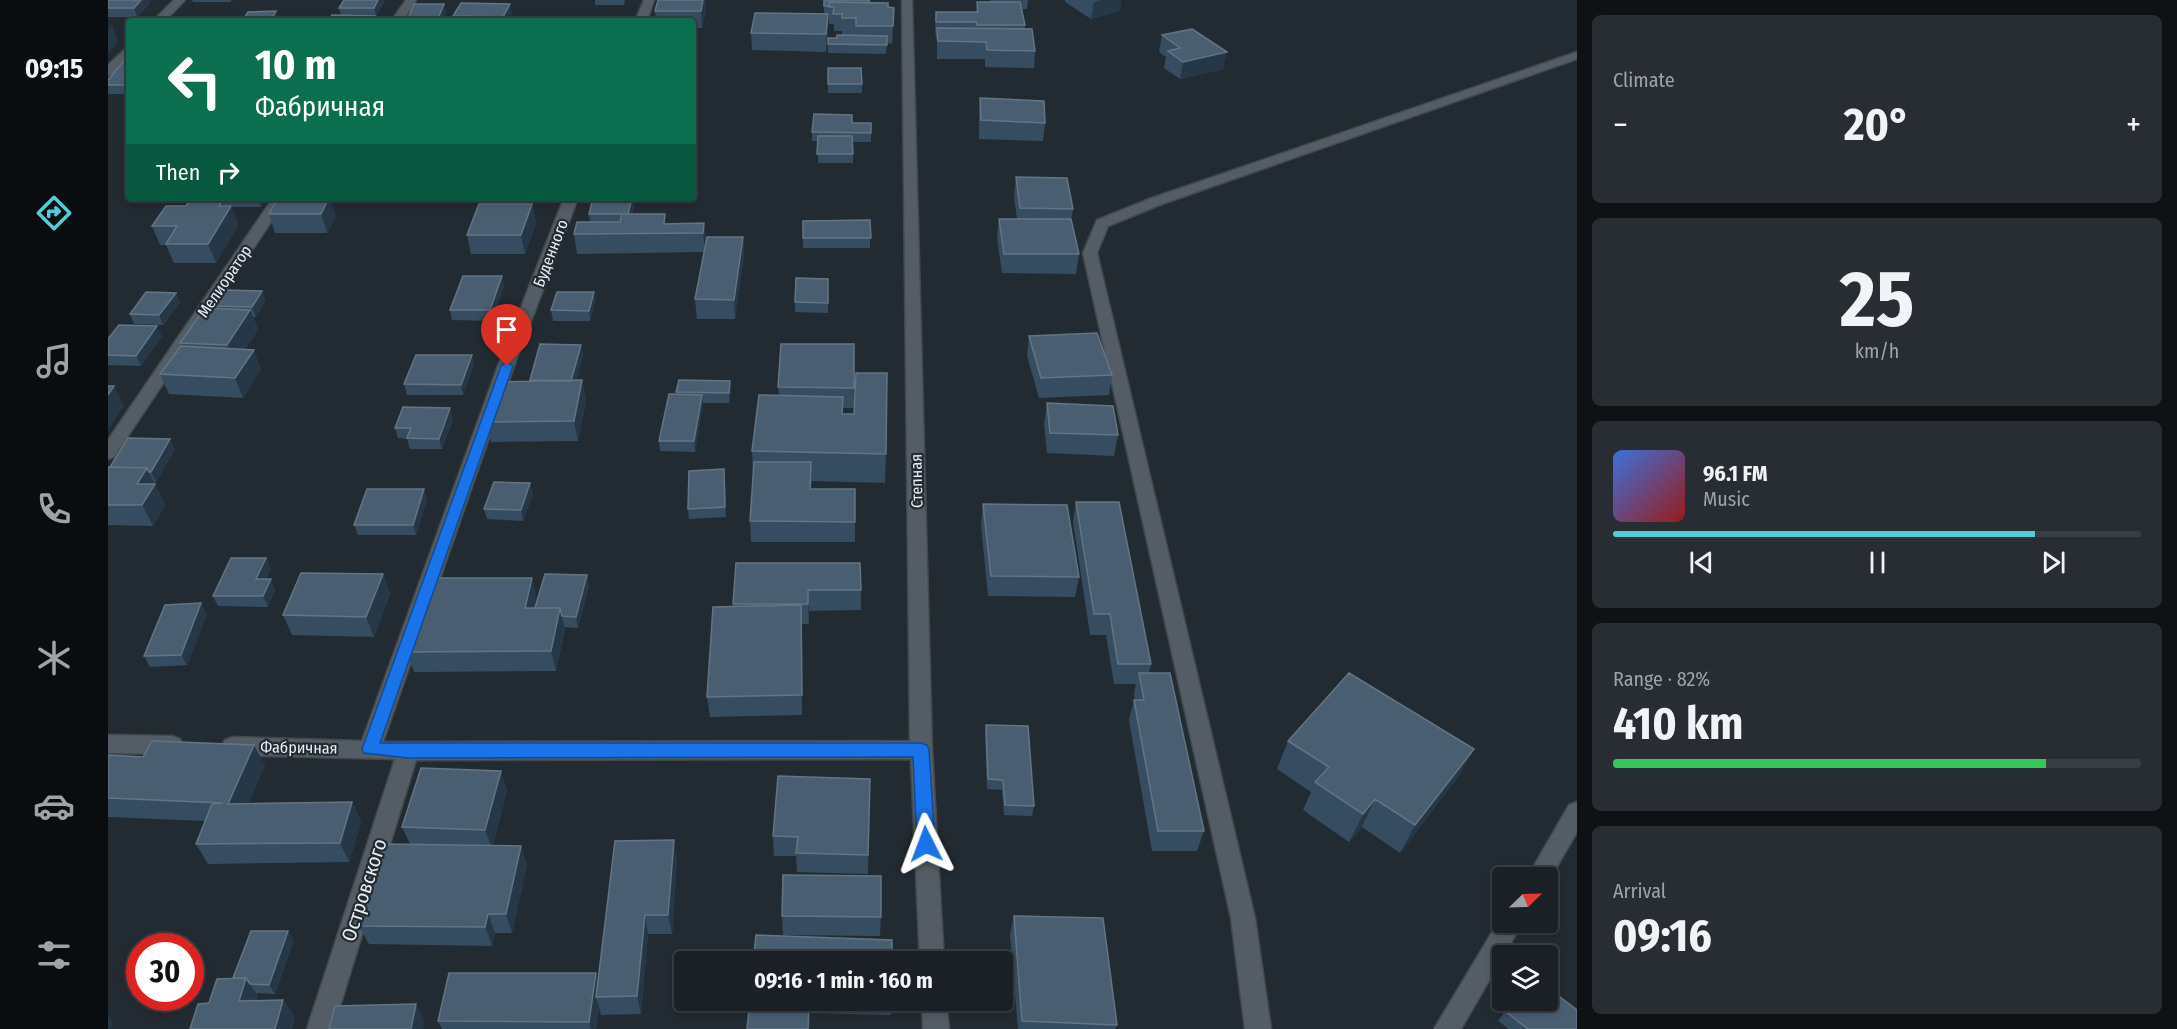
<!DOCTYPE html>
<meta charset="utf-8">
<style>
:root{--surface:#1a2026;--page:#272d32;--text:#f1f3f6;--muted:#9fa3a7;--line:#383e43;--accent:#52ccd5}
body{margin:0;font-family:"Fira Sans Condensed",sans-serif;background:var(--page);color:var(--text);height:100vh;display:flex;flex-direction:column;font-size:22px;white-space:nowrap}
*{box-sizing:border-box;margin:0}
p{font-size:20px;color:var(--muted)}
.icon{flex:none;width:33px;height:33px;fill:none;stroke:currentColor;stroke-width:2;stroke-linecap:round;stroke-linejoin:round}
.map{position:relative;flex:1;overflow:hidden}
.panel{display:flex;flex-direction:column;gap:15px;padding:15px;background:#0e1215;width:600px}
.panel>*{flex:none}
.top-card{position:absolute;left:18px;top:18px;width:570px;height:183px;border-radius:6px;box-shadow:0 3px 9px #0003,0 0 0 2px var(--line);background:#0b6e4f;color:#fff;overflow:hidden}
.needle{width:39px;rotate:67deg}
.fabs{position:absolute;left:1384px;top:867px;display:grid;gap:12px}
.fabs a{display:grid;place-items:center;width:66px;height:66px;border-radius:6px;background:var(--surface);box-shadow:0 3px 9px #0003,0 0 0 2px var(--line);font-size:30px}
.speed{position:absolute;left:18px;top:933px;display:flex;gap:12px;font-size:30px;font-weight:700;text-align:center}
.speed>*{display:grid;place-content:center;width:78px;height:78px;border-radius:50%;background:var(--surface);box-shadow:0 3px 9px #0003,0 0 0 2px var(--line);line-height:1}
.speed .limit{border:9px solid #d22;background:#fff;color:#111}
.pin{position:absolute;display:grid;place-items:center;width:51px;height:51px;color:#fff;margin:-62px -26px;border-radius:50% 50% 50% 0;rotate:-45deg;box-shadow:0 0 6px #0007}
.pin .icon{rotate:45deg}
.me{position:absolute;width:66px;margin:-33px;rotate:357deg;stroke-linejoin:round;filter:drop-shadow(0 0 4px #0008)}
.turn{display:flex;align-items:center;gap:21px;height:126px;padding:0 30px;font-size:27px}
.turn .icon{width:78px;height:78px;stroke-width:2.5}
.turn b{display:block;font-size:42px;line-height:51px}
.then{display:flex;align-items:center;height:57px;padding:0 30px;background:#0003;gap:12px;font-size:22px}
.big{font-size:45px;font-weight:700;line-height:1.1}
.panel .widget{flex:1;display:flex;flex-direction:column;justify-content:center;gap:9px;min-width:0;padding:0 21px;border-radius:9px;background:var(--page)}
.panel .dial{align-items:center;gap:0}
.dial b{font-size:78px;line-height:1}
.song{display:flex;align-items:center;gap:18px}
.cover{width:72px;height:72px;border-radius:9px;background:linear-gradient(135deg,hsl(220 70% 55%),hsl(0 70% 35%))}
.played{height:6px;border-radius:3px;background:linear-gradient(90deg,var(--accent) 80%,var(--line) 80%)}
.keys{display:flex;justify-content:space-around;direction:ltr}
.heat{display:flex;justify-content:space-between;align-items:center;font-size:33px;direction:ltr}
.charge{height:9px;border-radius:4px;background:linear-gradient(90deg,#34c759 82%,var(--line) 0)}
.trip{position:absolute;left:566px;top:951px;width:339px;height:60px;border-radius:6px;background:var(--surface);box-shadow:0 3px 9px #0003,0 0 0 2px var(--line);font-weight:700;line-height:60px;text-align:center}
main{display:flex;flex:1;min-height:0}
.tabs{display:flex;flex-direction:column;width:108px;justify-content:space-around;align-items:center;background:#0a0d0f;color:var(--muted)}
.tabs .icon{width:42px;height:42px}
.tabs .selected{color:var(--accent)}
.tabs b{font-size:27px;color:var(--text)}
.map>svg:first-child{display:block}
</style>
<main>
<nav class="tabs">
<b>09:15</b>
<svg class="icon selected" aria-label="directions" viewBox="0 0 24 24"><path d="M12 3l9 9-9 9-9-9zM9 14v-3h6M13 9l2 2-2 2"/></svg>
<svg class="icon" aria-label="music" viewBox="0 0 24 24"><path d="M9 18V5l10-2v13"/><circle cx="6" cy="18" r="3"/><circle cx="16" cy="16" r="3"/></svg>
<svg class="icon" aria-label="phone" viewBox="0 0 24 24"><path d="M5 4h4l2 5-3 2q2 4 5 5l2-3 5 2v4C11 20 4 13 5 4z"/></svg>
<svg class="icon" aria-label="climate" viewBox="0 0 24 24"><path d="M12 3v18M4 7l16 10M4 17L20 7"/></svg>
<svg class="icon" aria-label="car" viewBox="0 0 24 24"><path d="M5 17H2v-5l4-1 3-4h7l3 4 3 1v5h-3M9 17h6M6 11h13"/><circle cx="7" cy="17" r="2"/><circle cx="17" cy="17" r="2"/></svg>
<svg class="icon" aria-label="filters" viewBox="0 0 24 24"><path d="M4 7h16M4 17h16"/><circle cx="9" cy="7" r="2"/><circle cx="15" cy="17" r="2"/></svg>
</nav>
<div class="map">
<svg width="1469" height="1029" viewBox="0 0 1469 1029">
<rect width="100%" height="100%" fill="#232b32"/>
<g fill="none" stroke-linecap="round" stroke-linejoin="round">
<g stroke="#41494e" stroke-width="3">
<path id="minor" d="M66,0H77L57,21H45Z
M298,0H308L295,21H283Z
M536,0H546L539,21H527Z
M794,0H804L824,750L836,962H812L803,759L308,760L225,1029H199L287,759L125,755L117,752L114,746L117,740L125,737L254,741L390,366L456,198H470L406,366L275,742L802,741Z
M21,48V58L4,74L0,76V65L17,49Z
M1469,52V59L1054,204L1000,226L989,253L1147,918L1163,1029H1137L1123,918L975,253L989,220L1044,198Z
M165,198H179L6,457L0,459V440Z
M0,735L64,736L72,739L75,745L72,751L64,754L0,753Z
M1469,802V832L1440,882V878H1419L1461,805Z
M1395,914V922H1415L1353,1029H1326Z
M814,1000H838L841,1029H815Z"/>
</g>
<use href="#minor" fill="#545d65" fill-rule="evenodd"/>
</g>
<path fill="#364d61" d="M0,0H42L43,2L29,17H0Z
M84,0H124L122,2H85Z
M236,0H277L268,16L233,15L231,8Z
M487,0H517L516,5H487Z
M716,0H772H761L762,3L780,7L786,8L784,44L779,43L778,54L720,53V38H729L734,35V31H726V24H721V14H720V31L718,52L644,50L643,33L716,14Z
M882,0H920L919,9H913L917,25V29L927,51L926,68L877,67V59H829V39H828L827,29L828,12H868L869,2H882Z
M957,0H1013L1012,11L983,19L957,2Z
M598,10L594,28H585V21H548L547,11Z
M404,13L399,21H346L345,16Z
M1054,35L1115,69L1072,79L1056,68L1058,57L1051,52Z
M21,37V52L17,42Z
M21,62V94H0V80Z
M720,68L754,84V93H720Z
M872,98L937,123L935,141L871,139V116Z
M744,115V123H763V142H745V163H710V141H704V132Z
M908,177L965,209L963,219L971,254L968,274L894,273L889,238L891,219H909L906,196Z
M24,198H158L153,207H123L130,225L108,263H66L58,245H52L44,226L85,202L84,198L24,199Z
M170,198L228,216L219,233H167L161,214Z
M424,204L428,223L417,254H363L359,235Z
M526,207L524,214L558,224L596,223L598,242L635,237L636,256L627,319H589L587,299L596,252L469,254L466,234L482,222L481,214Z
M762,220V248H695V238Z
M720,279V313L687,312V302Z
M396,286L384,321L344,320L342,310Z
M154,291L157,301L148,317H145L150,330L137,349L153,369L135,398L61,394L52,374L74,346L72,343L106,309L105,306Z
M486,292L487,302L482,321H445L443,310Z
M68,293L72,303L55,325L26,324L22,314Z
M54,336L33,366L0,365V339Z
M921,336L1004,375L1001,395L931,398L919,356Z
M746,344V408H735V414L778,454L777,483L704,481L703,489H747V542H643L642,521L645,476L644,451L671,396L670,387Z
M475,355L468,381L474,380L478,401L470,441L383,442L378,422L422,381V380Z
M366,365L355,395H299L296,384Z
M623,391L621,403H595L587,452L552,451L551,441L569,395L568,392Z
M939,403L1010,435L1006,456L939,453L936,424Z
M342,408L345,419L334,449H302L299,439L290,438L287,428Z
M67,449L48,482H46L57,505L45,526L0,525V467Z
M617,479L618,517L581,519L580,509Z
M316,489L319,499L308,535H250L246,525Z
M425,494L415,521L379,519L376,509Z
M968,502L1043,664L1041,673L1096,831L1089,851H1044L1021,720L1026,700H1027L1026,693L1028,684H1006L998,635H982L965,522Z
M875,504L971,577L967,597L880,596L873,525Z
M158,558L163,569L158,579L167,590L160,607L110,606L105,596Z
M628,563L753,590V610L701,611V624H693L694,715L602,717L599,697L625,606Z
M275,574L282,594L266,637L184,635L175,615Z
M479,575L481,586L470,628L456,627L457,629L448,671L306,672L299,652L429,598L427,608Z
M99,614L79,665L42,667L36,656Z
M878,725L926,806L924,816L896,815L894,790L879,789L877,735Z
M1180,741L1366,749L1350,777L1292,853L1254,827L1241,842L1195,810L1203,792L1169,769Z
M0,755L157,765L140,803L244,802L253,822L241,862L100,864L88,844L97,821L0,817Z
M762,779L760,874L689,872L688,856H666L665,836Z
M399,790L385,845L413,846L419,865L404,933H387L384,946L261,944L251,926L302,844L294,827Z
M569,859L564,934H540L533,1014L493,1015L491,1006L488,1029H334L330,1021L490,981Z
M674,916L773,917L772,936L675,935Z
M906,916L1009,1025L1007,1029H910L902,935Z
M186,940L167,994L148,993L150,996L149,1001L175,1000L187,1018L101,1003L125,978Z
M642,1000H784L783,1015L702,1013L701,1029H639Z
M1405,1000L1469,1029H1401L1390,1021Z"/>
<path fill="#263848" d="M33,0H42L43,2L29,17L26,8Z
M270,0H277L268,16L266,8Z
M595,0H597L598,10L594,28L593,11Z
M993,0H1013L1012,11L983,19L986,2Z
M336,4L338,13L335,21H329Z
M402,4L404,13L399,21H395V17Z
M168,11L171,20L170,21H162Z
M720,14V31L718,52V34Z
M4,25L10,42L0,54V29Z
M1119,52L1115,69L1072,79L1075,62Z
M588,129V139L586,156V146Z
M150,198H158L153,207Z
M222,198L228,216L219,233L213,214Z
M525,198L526,207L521,224L520,214Z
M114,202L119,213L123,206L130,225L108,263L100,244L111,206Z
M424,204L428,223L417,254L413,235Z
M596,223L598,242L597,252L595,233Z
M635,237L636,256L627,319L626,300Z
M394,276L396,286L384,321L382,310Z
M154,291L157,301L148,317L144,307Z
M486,292L487,302L482,321L481,311Z
M68,293L72,303L55,325L51,315Z
M142,310L150,330L127,364L119,345Z
M49,326L54,336L33,366L28,356Z
M473,345L475,355L465,391L463,381Z
M146,350L153,369L135,398L127,378Z
M364,355L366,365L355,395L353,385Z
M474,380L478,401L470,441L466,421Z
M622,381L623,391L621,403V393Z
M6,386L16,406L0,430V395Z
M594,395L595,405L587,452L586,441Z
M342,408L345,419L334,449L331,439Z
M62,439L67,449L48,482L43,472Z
M39,468L57,505L45,526L34,505L29,484Z
M616,469L617,479L618,517L617,507Z
M422,483L425,494L415,521L413,510Z
M316,489L319,499L308,535L305,525Z
M158,558L163,569L153,590L148,579Z
M275,574L282,594L266,637L258,617Z
M479,575L481,586L470,628L468,617Z
M424,578L429,598L422,629L417,608Z
M163,579L167,590L160,607L155,596Z
M700,590L701,611V624L700,604Z
M93,603L99,614L79,665L73,655Z
M452,608L457,629L448,671L443,651Z
M146,745L157,765L132,823L120,804Z
M1366,749L1350,777L1292,853L1307,825Z
M393,771L399,790L384,849L377,830Z
M1267,799L1254,827L1241,842L1255,814Z
M244,802L253,822L241,862L232,843Z
M566,840L569,859L564,934L560,915Z
M413,846L419,865L404,933L398,914Z
M380,914L387,933L384,946L377,927Z
M537,915L540,934L533,1014L529,996Z
M180,931L186,940L167,994L161,985Z
M488,973L493,991L488,997L491,1006L488,1029H483L481,1022Z
M138,978L150,996L144,1019L131,1001Z
M175,1000L187,1018L184,1029H167Z
M701,1000L702,1013L701,1029H700Z
M308,1004L317,1022L315,1029H303Z
M0,1015L5,1022L2,1029H0Z"/>
<path fill="#495f71" stroke="#627585" stroke-width="1.5" d="M0,0H33L26,8H0Z
M236,0H270L266,8H231Z
M550,0H595L593,11H547Z
M716,0H761L762,3L721,2V6H716Z
M721,2L780,3V7L786,8L785,26H748V18H734V14H725L726,7H721Z
M869,2H912L917,25H869L868,22H828V12H870Z
M353,3L402,4L395,17L345,16Z
M306,4H336L329,21H299Z
M168,11L162,21H134L140,12Z
M647,13L720,14L718,34L643,33Z
M224,15L267,16L263,21H220Z
M39,17H89L85,21H36Z
M829,28L924,29L927,51L879,50L878,42L830,41Z
M1084,29L1119,52L1075,62L1060,51L1072,48L1054,35Z
M729,35L779,36V45L720,44V38H729Z
M15,62H21V85H0V80Z
M720,68H753L754,84H720Z
M872,98L936,101L937,123L873,120Z
M706,114L744,115V123H763V133L704,132Z
M585,129H588L586,146H585Z
M710,136H744L745,154H709Z
M908,177L959,178L965,209L912,208Z
M170,198H221L213,214H161Z
M485,198H524L520,214H481Z
M81,202H114L111,206H123L100,244H58L69,226H44L58,206H78Z
M371,204H424L413,235H359Z
M514,214H557L556,224L596,223L595,233L466,234L469,222H512Z
M891,219H963L971,254H896Z
M762,220L763,238H695V221Z
M599,237H635L626,300L587,299Z
M355,276H394L382,310H342Z
M688,278L720,279V303L687,302Z
M116,290L154,291L144,307L105,306Z
M38,292L68,293L51,315L22,314Z
M449,292H486L481,311L443,310Z
M97,308L142,310L119,345L72,343Z
M11,325L49,326L28,356L0,355V339Z
M989,333L1004,375L933,378L921,336Z
M432,344L473,345L463,381L422,380Z
M673,344H746V388L670,387Z
M73,346L146,350L127,378L52,374Z
M308,355H364L353,385L296,384Z
M748,373H779L778,454L644,451L651,395L735,397L734,414H746Z
M474,380L466,421L378,422L388,382Z
M571,380L622,381L621,393L568,392Z
M0,386H6L0,395Z
M561,394L594,395L586,441H551Z
M939,403L1005,406L1010,435L942,433Z
M295,407L342,408L331,439L299,438L303,428H287Z
M20,438L62,439L43,472H41L39,468L2,467Z
M646,462H703L702,489H747V522L642,521Z
M0,467L39,468L29,484H47L34,505H0Z
M616,469L617,507L580,509L581,471Z
M386,482L422,483L413,510L376,509Z
M259,489H316L305,525H246Z
M968,502H1011L1043,664H1010L1002,614H986Z
M875,504L959,505L971,577L883,576Z
M123,558H158L148,579H163L155,596H105Z
M628,563H752L753,590H700V604H625Z
M193,573L275,574L258,617L175,615Z
M437,574L479,575L468,617L454,616L452,608H427Z
M321,578H424L417,608H452L443,651L299,652Z
M93,603L73,655L36,656L57,605Z
M693,605L694,695L599,697L605,607Z
M1031,673H1062L1096,831H1050L1026,700H1036Z
M1241,673L1366,749L1307,825L1267,799L1255,814L1207,782L1221,767L1180,741Z
M878,725L920,726L926,806L897,805L895,780L880,779Z
M44,741L146,745L120,804L244,802L232,843L88,844L104,804L115,803L0,798V755L35,757Z
M313,768L393,771L377,830L294,827Z
M670,776L762,779L760,855L688,853L690,837L665,836Z
M566,840L560,915H537L529,996L488,997L507,841Z
M276,844L413,846L398,914H380L377,927L251,926Z
M675,875L773,876V917L674,916Z
M906,916L995,918L1009,1025L914,1021Z
M143,931H180L161,985L142,984L138,978H125Z
M648,935L784,940V962H645Z
M341,973H488L481,1022L330,1021Z
M138,978L131,1001L175,1000L167,1029H82L90,1004L101,1003L109,979Z
M1440,988L1469,1010V1029H1420L1397,1011L1405,1000H1440Z
M642,1000H701L700,1029H639Z
M308,1004L303,1029H221L227,1006Z"/>
<path fill="#1a73e8" stroke="#114b97" stroke-width="1.5" d="M399,362L405,366L272,743H813L819,745L821,750L827,844L824,849L818,851L812,849L809,844L805,757L300,758L256,753L254,749L393,366Z"/>
<g text-anchor="middle" stroke-width="4.5" stroke-linejoin="round" paint-order="stroke">
<g font-size="16" fill="#eaeff4" stroke="#232b32">
<text transform="translate(442 253) rotate(-69)" y="6">Буденного</text>
<text transform="translate(116 281) rotate(-56)" y="6">Мелиоратор</text>
<text transform="translate(808 481) rotate(-91)" y="6">Степная</text>
<text transform="translate(191 747) rotate(1)" y="6">Фабричная</text>
</g>
<g font-size="20" fill="#eaeff4" stroke="#232b32">
<text transform="translate(256 890) rotate(-72)" y="7">Островского</text>
</g>
</g>
</svg>
<div class="fabs">
<a><svg class="needle" viewBox="-14 -14 28 28"><path d="M0-13l5 13h-10z" fill="#e53935"/><path d="M0 13l5-13h-10z" fill="#9fa3a7"/></svg></a>
<a><svg class="icon" aria-label="layers" viewBox="0 0 24 24"><path d="M12 4l9 5-9 5-9-5zM3 14l9 5 9-5"/></svg></a>
</div>
<div class="speed"><div class="limit">30</div></div>
<div class="pin" style="left:399px;top:366px;background:#d93025"><svg class="icon" aria-label="arrive" viewBox="0 0 24 24"><path d="M6 21V4h12l-3 4 3 4H6"/></svg></div>
<svg class="me" style="left:818px;top:844px" viewBox="-20 -20 40 40"><path d="M0-17L14 15 0 8-14 15z" fill="#1a73e8" stroke="#fff" stroke-width="4"/></svg>
<div class="trip">09:16 · 1 min · 160 m</div>
<div class="top-card">
<div class="turn"><svg class="icon" aria-label="left" viewBox="0 0 24 24"><path d="M17 20v-9H6M10 6l-5 5 5 5"/></svg><div><b>10 m</b>Фабричная</div></div>
<div class="then">Then<svg class="icon" aria-label="right" viewBox="0 0 24 24"><path d="M7 20v-9h11M14 6l5 5-5 5"/></svg></div>
</div>
</div>
<section class="panel">
<div class="widget"><p>Climate</p>
<div class="heat"><a>−</a><b class="big">20°</b><a>+</a></div>
</div>
<div class="widget dial"><b>25</b><p>km/h</p></div>
<div class="widget">
<div class="song"><i class="cover"></i><div><b>96.1 FM</b><p>Music</p></div></div>
<div class="played"></div>
<div class="keys"><svg class="icon" aria-label="previous" viewBox="0 0 24 24"><path d="M18 5L8 12l10 7zM5 5v14"/></svg><svg class="icon" aria-label="pause" viewBox="0 0 24 24"><path d="M8 5v14M16 5v14"/></svg><svg class="icon" aria-label="next" viewBox="0 0 24 24"><path d="M6 5l10 7-10 7zM19 5v14"/></svg></div>
</div>
<div class="widget"><p>Range · 82%</p><b class="big">410 km</b><div class="charge"></div></div>
<div class="widget"><p>Arrival</p><b class="big">09:16</b></div>
</section>
</main>
